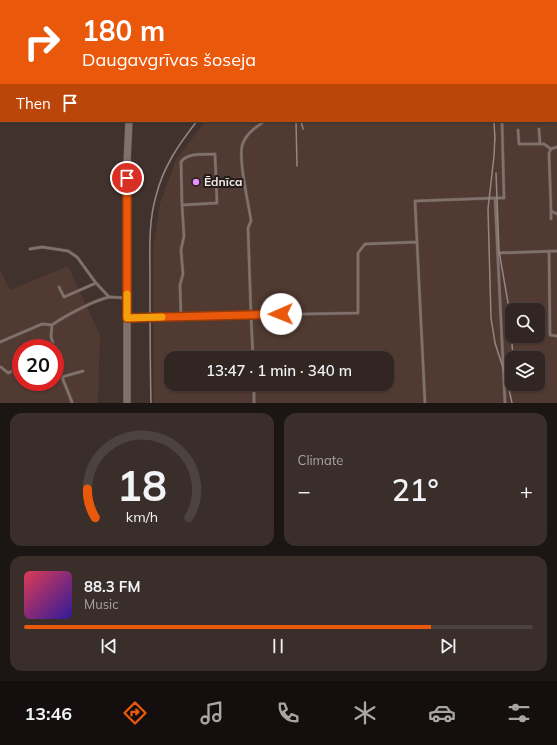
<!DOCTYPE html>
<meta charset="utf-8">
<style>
:root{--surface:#312622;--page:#392e2a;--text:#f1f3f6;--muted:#a8a5a5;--line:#4c4340;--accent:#ea580c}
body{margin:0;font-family:Mulish,sans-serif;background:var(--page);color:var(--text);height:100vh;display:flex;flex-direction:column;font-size:15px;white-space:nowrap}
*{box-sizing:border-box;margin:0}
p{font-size:13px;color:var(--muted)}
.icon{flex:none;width:22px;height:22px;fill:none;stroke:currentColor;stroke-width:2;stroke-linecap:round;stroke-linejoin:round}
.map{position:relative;height:403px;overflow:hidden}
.side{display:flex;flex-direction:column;gap:10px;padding:10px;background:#1b1513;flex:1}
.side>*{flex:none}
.hud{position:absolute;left:0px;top:0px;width:557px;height:122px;box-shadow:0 1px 3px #0004,0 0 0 1px var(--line);background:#ea580c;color:#fff;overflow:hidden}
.fabs{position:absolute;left:505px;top:303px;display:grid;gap:8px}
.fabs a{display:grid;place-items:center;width:40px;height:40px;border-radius:8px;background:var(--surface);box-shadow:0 1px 3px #0004,0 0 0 1px var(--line);font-size:20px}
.speed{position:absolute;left:12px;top:339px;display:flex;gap:8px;font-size:20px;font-weight:700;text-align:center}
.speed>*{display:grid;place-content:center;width:52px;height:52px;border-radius:50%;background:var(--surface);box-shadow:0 1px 3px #0004,0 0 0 1px var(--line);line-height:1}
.speed .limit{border:6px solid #d22;background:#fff;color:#111}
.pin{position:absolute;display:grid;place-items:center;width:34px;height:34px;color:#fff;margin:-17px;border:2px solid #fff;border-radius:50%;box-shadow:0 1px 4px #0007}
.me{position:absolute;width:44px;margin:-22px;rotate:269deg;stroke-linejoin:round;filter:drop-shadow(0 0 3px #0008)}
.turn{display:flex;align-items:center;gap:14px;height:84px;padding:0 16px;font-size:18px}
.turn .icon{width:52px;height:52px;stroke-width:2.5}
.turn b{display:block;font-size:28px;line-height:34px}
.then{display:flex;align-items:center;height:38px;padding:0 16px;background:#0003;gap:8px;font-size:15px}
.big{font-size:30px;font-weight:600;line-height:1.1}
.side .tile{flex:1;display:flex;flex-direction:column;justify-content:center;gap:6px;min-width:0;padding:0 14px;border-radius:12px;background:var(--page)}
.side .dial{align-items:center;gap:0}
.dial svg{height:104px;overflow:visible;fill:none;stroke:var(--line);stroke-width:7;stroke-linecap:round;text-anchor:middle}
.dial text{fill:var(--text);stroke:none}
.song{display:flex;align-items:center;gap:12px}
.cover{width:48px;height:48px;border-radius:6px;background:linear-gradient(135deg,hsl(350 70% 55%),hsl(250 70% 35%))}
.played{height:4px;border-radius:2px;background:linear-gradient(90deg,var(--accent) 80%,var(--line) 80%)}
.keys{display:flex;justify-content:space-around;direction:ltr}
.heat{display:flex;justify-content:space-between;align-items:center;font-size:22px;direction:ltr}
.side .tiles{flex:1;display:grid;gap:10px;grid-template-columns:1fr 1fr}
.tile:last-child{grid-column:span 2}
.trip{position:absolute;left:164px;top:351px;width:230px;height:40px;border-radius:12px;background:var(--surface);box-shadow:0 1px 3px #0004,0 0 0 1px var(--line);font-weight:600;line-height:40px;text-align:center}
.tabs{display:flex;height:64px;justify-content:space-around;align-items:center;background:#140f0e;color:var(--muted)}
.tabs .icon{width:28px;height:28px}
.tabs .current{color:var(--accent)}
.tabs b{font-size:18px;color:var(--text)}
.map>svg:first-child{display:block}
</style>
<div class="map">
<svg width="557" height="403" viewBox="0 0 557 403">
<rect width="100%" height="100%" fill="#41322d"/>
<path fill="#503a32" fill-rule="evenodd" d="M297,0H557V403H154L153,250L160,203L176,160L205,121H556V1H296ZM512,310H538V336H512ZM171,358H387V384H171ZM512,358H538V384H512Z
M68,266L100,335L98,403H0V269L10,290ZM21,348H55V382H21Z"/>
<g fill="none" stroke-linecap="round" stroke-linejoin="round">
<g stroke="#5c504b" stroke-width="3.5">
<path id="lane" d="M124,0L126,1
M539,129L540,144
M518,130L519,144H544L551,149
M557,147L551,149L549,153L551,211L557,214
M495,198H504L502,121
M551,211V219
M417,242L425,403
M30,249L42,247L68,251L77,257L96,283L109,297
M549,251L550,335L557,336
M498,253L557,251
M59,287L64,297L96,283
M181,317L180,285L183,274L181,250L184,236L182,205L217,203L215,154C204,155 188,152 181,162L182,205
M129,318L251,315L248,228L251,221C249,205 237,156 243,143C247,133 256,127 265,121
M0,342L42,324L52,325
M54,348L51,336L52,325C63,317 98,298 111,297C116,297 121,298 126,298
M55,350L62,377L72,402
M253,358L251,315L358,313V253L365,244L417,242L415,201L495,198L505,403
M1,367L8,373L21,367
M62,377L83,371
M254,384V403"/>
</g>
<g stroke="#5c504b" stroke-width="6">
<path id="street" d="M0,108H1"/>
</g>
<g stroke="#5c504b" stroke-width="8">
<path id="secondary" d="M163,1V0
M127,403V163L129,121"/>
</g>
<use href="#lane" stroke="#82716b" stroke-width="2.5"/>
<use href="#street" stroke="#82716b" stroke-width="5"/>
<use href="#secondary" stroke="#82716b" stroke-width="7"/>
<path stroke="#948783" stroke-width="1.5" d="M370,0V1
M420,0L421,1
M287,1L288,0
M301,1V0
M556,66H557
M556,90H557
M556,97L557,98
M556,106L557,107
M296,121L297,166
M301,121L303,129
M494,121L495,141
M495,135L494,156L488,209L491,318L495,343L507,380L512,403
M496,173L499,251L510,314L513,358
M151,403C150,362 150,321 150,281C150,252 148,223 156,196C163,167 179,144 197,121"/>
</g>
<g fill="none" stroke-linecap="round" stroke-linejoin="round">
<g stroke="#983908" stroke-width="10">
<path id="route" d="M127,178V318L281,314"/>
</g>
<use href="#route" stroke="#ea580c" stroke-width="7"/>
<path stroke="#f59e0b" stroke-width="7" d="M127,294V318L162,317"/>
</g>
<circle fill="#e88eff" stroke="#231c1a" stroke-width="1.5" cx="196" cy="182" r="4"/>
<g text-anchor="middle" stroke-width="4" stroke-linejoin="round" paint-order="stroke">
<g font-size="12" font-weight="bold" fill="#f2e8e5" stroke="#231c1a" text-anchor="start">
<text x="204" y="186">Ēdnīca</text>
</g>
</g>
</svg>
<div class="fabs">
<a><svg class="icon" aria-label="search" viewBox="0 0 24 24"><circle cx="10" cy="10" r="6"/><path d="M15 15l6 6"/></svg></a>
<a><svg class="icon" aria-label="layers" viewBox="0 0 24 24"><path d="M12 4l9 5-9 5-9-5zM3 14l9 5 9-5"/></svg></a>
</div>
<div class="speed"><div class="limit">20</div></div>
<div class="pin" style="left:127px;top:178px;background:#d93025"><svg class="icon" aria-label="arrive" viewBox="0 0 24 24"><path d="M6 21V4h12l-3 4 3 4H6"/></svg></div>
<svg class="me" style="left:281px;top:314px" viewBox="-20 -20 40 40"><circle r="19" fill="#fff"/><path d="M0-13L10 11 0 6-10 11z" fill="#ea580c"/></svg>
<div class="trip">13:47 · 1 min · 340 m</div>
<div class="hud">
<div class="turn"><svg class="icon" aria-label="right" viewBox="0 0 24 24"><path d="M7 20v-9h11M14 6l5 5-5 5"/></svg><div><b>180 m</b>Daugavgrīvas šoseja</div></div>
<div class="then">Then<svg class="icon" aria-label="arrive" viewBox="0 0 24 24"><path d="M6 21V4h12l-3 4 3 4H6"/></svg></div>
</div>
</div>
<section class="side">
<div class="tiles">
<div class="tile dial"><svg viewBox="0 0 100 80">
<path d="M14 69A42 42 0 1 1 86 69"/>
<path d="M14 69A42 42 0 0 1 8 47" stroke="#ea580c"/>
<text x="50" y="56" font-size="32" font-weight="700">18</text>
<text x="50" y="72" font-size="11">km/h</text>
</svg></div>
<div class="tile"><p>Climate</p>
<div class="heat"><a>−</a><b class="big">21°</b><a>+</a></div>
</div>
<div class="tile">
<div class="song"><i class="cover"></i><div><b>88.3 FM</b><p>Music</p></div></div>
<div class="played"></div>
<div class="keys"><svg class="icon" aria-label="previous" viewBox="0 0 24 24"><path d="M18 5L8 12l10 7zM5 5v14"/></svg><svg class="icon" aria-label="pause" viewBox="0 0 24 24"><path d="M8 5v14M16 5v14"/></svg><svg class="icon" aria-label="next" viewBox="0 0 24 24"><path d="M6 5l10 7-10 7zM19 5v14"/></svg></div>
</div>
</div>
</section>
<nav class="tabs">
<b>13:46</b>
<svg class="icon current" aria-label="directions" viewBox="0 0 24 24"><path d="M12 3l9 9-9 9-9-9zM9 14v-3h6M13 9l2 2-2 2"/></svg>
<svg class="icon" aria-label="music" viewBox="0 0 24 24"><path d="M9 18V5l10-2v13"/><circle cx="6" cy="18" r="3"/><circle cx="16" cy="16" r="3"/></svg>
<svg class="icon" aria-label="phone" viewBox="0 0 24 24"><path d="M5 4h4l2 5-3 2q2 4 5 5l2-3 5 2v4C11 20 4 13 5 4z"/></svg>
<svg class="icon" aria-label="climate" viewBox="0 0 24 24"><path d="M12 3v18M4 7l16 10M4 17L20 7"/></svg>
<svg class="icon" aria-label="car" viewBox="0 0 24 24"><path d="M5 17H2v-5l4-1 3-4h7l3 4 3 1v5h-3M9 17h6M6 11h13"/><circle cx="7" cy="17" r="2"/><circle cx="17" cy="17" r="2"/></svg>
<svg class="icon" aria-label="filters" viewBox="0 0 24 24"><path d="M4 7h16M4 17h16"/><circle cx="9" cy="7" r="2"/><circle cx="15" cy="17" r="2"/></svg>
</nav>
